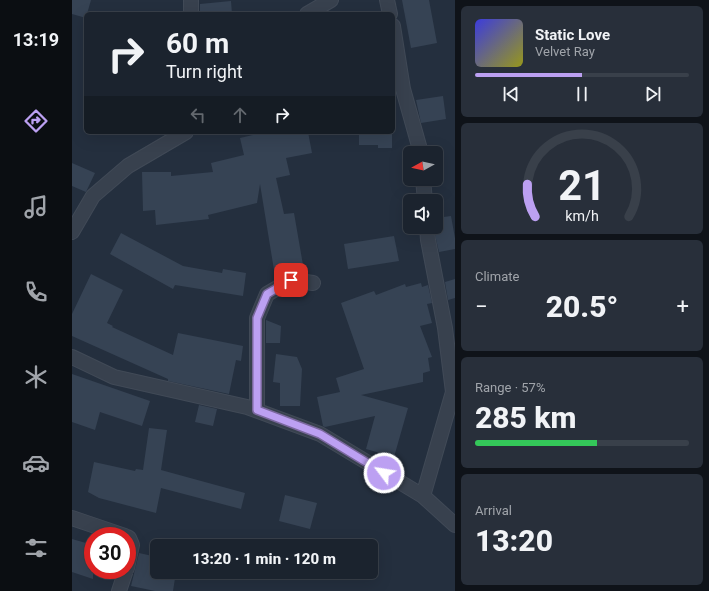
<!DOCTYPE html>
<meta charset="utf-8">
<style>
:root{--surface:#1b232e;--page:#282f3a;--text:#f1f3f6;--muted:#a0a4aa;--line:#39404a;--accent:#bca0f2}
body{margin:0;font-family:Roboto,sans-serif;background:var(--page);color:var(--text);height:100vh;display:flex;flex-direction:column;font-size:15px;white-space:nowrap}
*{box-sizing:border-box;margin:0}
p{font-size:13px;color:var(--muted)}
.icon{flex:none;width:22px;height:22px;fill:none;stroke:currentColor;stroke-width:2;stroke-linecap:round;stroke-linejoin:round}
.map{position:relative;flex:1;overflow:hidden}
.side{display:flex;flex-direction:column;gap:6px;padding:6px;background:#0f1319;width:254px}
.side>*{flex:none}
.hud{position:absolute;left:12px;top:12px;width:311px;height:122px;border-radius:6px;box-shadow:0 4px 16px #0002,0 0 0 1px var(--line);background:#1b232e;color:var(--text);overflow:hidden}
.needle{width:26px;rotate:262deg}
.tools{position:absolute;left:331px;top:146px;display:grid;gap:8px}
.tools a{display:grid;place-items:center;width:40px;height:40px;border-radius:6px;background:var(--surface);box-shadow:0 4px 16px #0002,0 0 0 1px var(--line);font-size:20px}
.speed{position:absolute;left:12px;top:527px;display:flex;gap:8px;font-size:20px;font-weight:700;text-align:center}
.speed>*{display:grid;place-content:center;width:52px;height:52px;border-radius:50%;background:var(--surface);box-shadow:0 4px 16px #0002,0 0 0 1px var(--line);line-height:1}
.speed .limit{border:6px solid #d22;background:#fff;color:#111}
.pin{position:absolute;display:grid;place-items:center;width:34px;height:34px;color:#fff;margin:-17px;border-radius:8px;box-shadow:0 2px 6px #0006}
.me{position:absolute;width:44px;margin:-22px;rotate:301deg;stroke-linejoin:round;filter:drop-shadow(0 0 3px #0008)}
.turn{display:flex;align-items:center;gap:14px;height:84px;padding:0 16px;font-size:18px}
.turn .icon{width:52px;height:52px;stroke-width:2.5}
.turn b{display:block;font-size:28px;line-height:34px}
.lanes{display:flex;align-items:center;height:38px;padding:0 16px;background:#0003;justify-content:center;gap:20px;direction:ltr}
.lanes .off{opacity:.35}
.big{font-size:30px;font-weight:800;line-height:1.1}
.side .tile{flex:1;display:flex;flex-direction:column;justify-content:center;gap:6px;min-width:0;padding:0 14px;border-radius:6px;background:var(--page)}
.side .dial{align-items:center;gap:0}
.dial svg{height:104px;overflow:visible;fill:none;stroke:var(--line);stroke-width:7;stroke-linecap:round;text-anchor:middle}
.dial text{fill:var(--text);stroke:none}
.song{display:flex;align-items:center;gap:12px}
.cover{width:48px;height:48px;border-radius:6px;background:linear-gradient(135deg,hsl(240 70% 55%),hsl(60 70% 35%))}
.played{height:4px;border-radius:2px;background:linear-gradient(90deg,var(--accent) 50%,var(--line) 50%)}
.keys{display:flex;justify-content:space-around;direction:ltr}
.heat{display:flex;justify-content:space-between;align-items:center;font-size:22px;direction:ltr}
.charge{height:6px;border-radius:3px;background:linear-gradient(90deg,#34c759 57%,var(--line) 0)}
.trip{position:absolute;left:78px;top:539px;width:228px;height:40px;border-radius:6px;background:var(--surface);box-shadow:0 4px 16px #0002,0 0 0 1px var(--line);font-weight:800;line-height:40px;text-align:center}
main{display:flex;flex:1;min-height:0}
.dock{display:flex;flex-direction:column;width:72px;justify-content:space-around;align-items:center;background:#0b0e12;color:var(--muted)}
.dock .icon{width:28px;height:28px}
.dock .selected{color:var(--accent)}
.dock b{font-size:18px;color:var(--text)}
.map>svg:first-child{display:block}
</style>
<main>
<nav class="dock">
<b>13:19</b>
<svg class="icon selected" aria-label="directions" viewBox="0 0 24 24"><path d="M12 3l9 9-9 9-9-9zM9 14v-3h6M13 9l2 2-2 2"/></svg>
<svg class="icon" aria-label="music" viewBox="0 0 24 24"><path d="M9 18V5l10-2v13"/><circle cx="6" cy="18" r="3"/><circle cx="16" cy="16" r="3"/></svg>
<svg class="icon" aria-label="phone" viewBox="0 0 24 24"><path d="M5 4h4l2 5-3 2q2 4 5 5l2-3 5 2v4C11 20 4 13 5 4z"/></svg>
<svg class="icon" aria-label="climate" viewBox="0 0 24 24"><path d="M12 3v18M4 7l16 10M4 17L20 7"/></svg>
<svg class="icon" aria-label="car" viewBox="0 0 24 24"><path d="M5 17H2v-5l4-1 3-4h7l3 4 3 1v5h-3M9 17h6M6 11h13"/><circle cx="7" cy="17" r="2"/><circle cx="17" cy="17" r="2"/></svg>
<svg class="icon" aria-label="filters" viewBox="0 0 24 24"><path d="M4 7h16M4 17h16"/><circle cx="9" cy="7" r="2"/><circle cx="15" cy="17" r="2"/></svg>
</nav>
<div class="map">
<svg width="383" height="591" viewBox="0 0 383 591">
<rect width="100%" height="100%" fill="#242f3e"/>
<path fill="#364354" d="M0,0H19L15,14H14V18L0,14Z
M330,0H357L365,43L339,48Z
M159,1L160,14H128V4Z
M371,96L374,119L349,123L344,100Z
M194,132H236L240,153L214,158L218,175L204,178L212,214L222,213L231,265L202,270L188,184L185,203L136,215L137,219L84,225L83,210L71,211L70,172H99V176L141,172L139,163L172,155L168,138Z
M287,132H320V148H306V145H287Z
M0,163L23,173L14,192L0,186Z
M379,216L383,238V249L367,252L364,239V218Z
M49,233L111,266L150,273L151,269L174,273L171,296L103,285L101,289L38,254Z
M322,236L327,261L276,269L272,244Z
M19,274L51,290L35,323L41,326L40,327L101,355L106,333L171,346L169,361L164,360L157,394L96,381V379L0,336V314Z
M383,279V298L376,300L373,282Z
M349,283L350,287L356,285L360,303L355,304L360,323L348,326L360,357L356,358L358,371L351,373V382L289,395L336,408L322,457L294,449L303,416L253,427L251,426L245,397L268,392L264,378L292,369L269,303L302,291L304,295L333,284L334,287Z
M194,320L209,326L208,343H194Z
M204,354L225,357L230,369L228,406H208V383L201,382Z
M0,374L78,401L70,426L28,412L23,430L0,422Z
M127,405L145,409L141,426L123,422Z
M77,428L95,430L89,470L173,493L169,509L89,488L84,513L27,498L16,492L22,462L63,471L64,469L71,470Z
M213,495L245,503L238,529L207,521Z
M0,539L21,545V579L0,572Z
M67,553L85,557V572H104L101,591H83L59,586Z"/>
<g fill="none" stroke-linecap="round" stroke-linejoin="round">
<g stroke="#414a57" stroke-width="16">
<path id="street" d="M315,0L318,14
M119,14V0
M235,14L259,0
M321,26L331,89L349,153
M351,179L353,201
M0,232L21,196L56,166L114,132
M0,357L42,377L175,407L248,434L351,496L383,525
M185,410V318L195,294L219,280L241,283
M351,496L381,392L373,328L356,240L355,227
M0,518L53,536
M55,537L57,538L60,545L55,568
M47,591L54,570"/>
</g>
<use href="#street" stroke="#38414e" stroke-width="14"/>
</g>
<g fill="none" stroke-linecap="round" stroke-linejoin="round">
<g stroke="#7a689d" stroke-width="10">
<path id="route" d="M219,280L195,294L185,318V410L248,434L312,473"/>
</g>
<use href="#route" stroke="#bca0f2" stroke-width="7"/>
</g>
</svg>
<div class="tools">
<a><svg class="needle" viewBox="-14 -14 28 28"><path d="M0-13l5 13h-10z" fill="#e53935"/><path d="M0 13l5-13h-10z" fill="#a0a4aa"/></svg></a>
<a><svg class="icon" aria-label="sound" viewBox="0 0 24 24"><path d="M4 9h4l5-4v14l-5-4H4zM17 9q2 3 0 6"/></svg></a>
</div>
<div class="speed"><div class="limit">30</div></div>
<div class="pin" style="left:219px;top:280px;background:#d93025"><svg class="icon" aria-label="arrive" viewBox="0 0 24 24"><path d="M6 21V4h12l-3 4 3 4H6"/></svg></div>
<svg class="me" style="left:312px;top:473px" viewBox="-20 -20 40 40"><circle r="17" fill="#bca0f2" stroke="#fff" stroke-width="3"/><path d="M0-11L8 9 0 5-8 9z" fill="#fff"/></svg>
<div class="trip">13:20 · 1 min · 120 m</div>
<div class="hud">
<div class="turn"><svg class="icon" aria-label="right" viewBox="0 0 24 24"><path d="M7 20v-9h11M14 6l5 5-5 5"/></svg><div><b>60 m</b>Turn right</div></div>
<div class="lanes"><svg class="icon off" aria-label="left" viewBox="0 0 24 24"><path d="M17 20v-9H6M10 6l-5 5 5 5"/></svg><svg class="icon off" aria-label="ahead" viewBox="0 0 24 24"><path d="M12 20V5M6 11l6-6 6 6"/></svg><svg class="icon" aria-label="right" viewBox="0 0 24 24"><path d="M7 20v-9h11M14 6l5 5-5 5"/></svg></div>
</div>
</div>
<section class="side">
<div class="tile">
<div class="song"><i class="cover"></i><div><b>Static Love</b><p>Velvet Ray</p></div></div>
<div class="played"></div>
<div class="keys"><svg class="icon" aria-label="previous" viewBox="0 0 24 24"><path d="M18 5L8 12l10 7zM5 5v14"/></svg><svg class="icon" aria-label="pause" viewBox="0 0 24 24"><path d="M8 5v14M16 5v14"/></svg><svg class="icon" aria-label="next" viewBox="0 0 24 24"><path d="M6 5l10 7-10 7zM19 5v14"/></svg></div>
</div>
<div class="tile dial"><svg viewBox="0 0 100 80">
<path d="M14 69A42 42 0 1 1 86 69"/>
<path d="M14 69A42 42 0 0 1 8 44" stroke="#bca0f2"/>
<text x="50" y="56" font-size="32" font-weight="700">21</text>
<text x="50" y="72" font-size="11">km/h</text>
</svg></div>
<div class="tile"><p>Climate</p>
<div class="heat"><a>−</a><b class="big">20.5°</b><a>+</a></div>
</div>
<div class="tile"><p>Range · 57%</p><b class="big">285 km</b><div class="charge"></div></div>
<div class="tile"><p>Arrival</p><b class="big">13:20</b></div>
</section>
</main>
